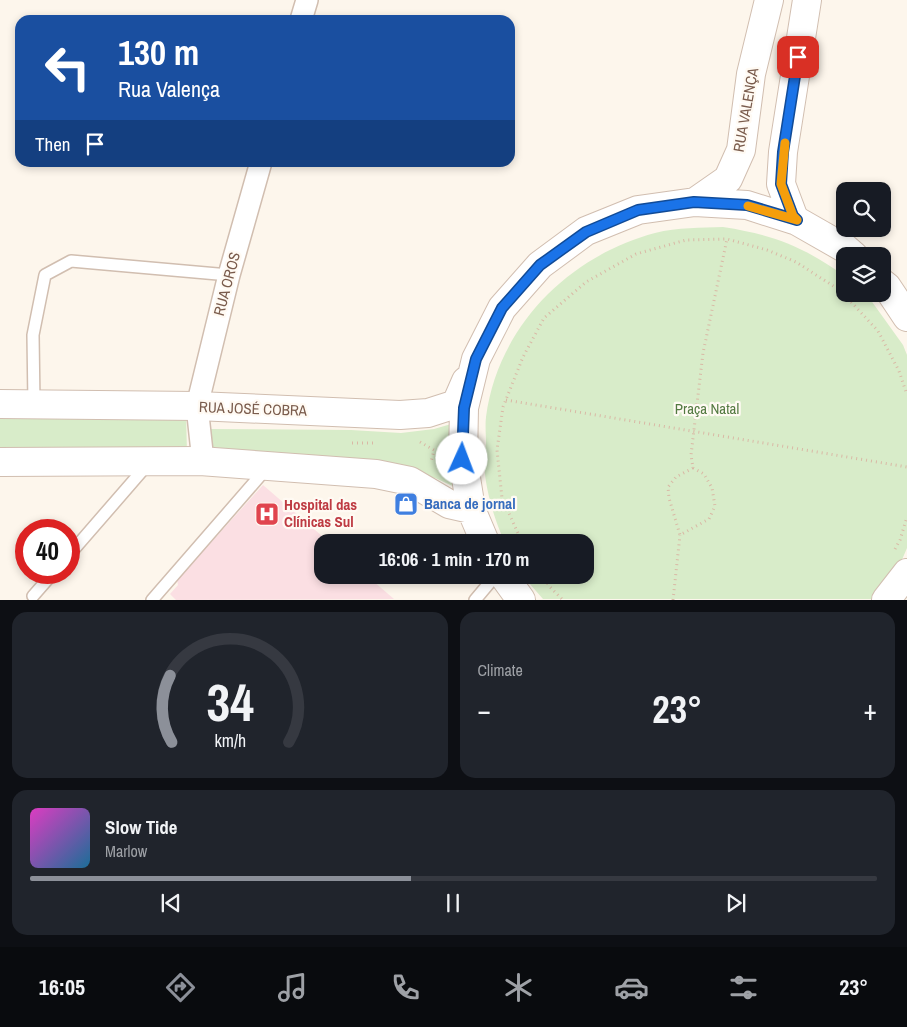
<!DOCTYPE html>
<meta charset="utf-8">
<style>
:root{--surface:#171b24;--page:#20242c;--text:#f1f3f6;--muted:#9ea1a6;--line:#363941;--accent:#8c9099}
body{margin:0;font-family:"Archivo Narrow",sans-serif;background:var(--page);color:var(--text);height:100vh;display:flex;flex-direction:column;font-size:19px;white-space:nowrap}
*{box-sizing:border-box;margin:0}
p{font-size:16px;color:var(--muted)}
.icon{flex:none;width:28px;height:28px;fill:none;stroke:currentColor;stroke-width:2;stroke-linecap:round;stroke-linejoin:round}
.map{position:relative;height:600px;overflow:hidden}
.sheet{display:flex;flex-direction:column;gap:12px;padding:12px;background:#0d0f14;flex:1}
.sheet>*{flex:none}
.guide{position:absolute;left:15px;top:15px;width:500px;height:152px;border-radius:15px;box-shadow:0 2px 8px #0003;background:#1a4fa0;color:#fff;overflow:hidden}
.buttons{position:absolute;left:836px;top:182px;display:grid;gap:10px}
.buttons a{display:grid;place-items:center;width:55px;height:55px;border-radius:10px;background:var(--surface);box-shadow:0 2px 8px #0003;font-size:25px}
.speed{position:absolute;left:15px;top:519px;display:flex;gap:10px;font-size:25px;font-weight:700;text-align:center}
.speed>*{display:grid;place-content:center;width:65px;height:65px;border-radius:50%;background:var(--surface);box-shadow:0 2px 8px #0003;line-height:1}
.speed .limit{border:8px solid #d22;background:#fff;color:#111}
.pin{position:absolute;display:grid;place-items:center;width:42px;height:42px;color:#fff;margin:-21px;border-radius:10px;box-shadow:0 2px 8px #0006}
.me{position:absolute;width:55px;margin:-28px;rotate:2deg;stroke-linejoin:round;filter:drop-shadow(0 0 4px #0008)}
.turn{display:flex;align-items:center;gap:18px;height:105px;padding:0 20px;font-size:22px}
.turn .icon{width:65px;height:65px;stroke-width:2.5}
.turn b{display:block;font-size:35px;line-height:42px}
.then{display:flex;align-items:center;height:48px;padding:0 20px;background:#0003;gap:10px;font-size:19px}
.big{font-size:38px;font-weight:800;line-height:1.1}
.sheet .widget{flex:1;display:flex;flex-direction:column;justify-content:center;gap:8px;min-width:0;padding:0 18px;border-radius:15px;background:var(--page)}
.sheet .dial{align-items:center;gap:0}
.dial svg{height:130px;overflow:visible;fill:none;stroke:var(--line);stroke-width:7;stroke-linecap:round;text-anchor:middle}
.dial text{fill:var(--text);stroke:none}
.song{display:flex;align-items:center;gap:15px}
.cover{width:60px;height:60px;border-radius:8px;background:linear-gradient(135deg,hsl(310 70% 55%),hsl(200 70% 35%))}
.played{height:5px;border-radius:2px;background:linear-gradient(90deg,var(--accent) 45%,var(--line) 45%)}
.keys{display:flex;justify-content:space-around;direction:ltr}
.heat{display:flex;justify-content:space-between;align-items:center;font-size:28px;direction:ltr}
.sheet .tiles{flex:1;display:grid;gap:12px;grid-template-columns:1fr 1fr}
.widget:last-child{grid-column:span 2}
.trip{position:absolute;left:314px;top:534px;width:280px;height:50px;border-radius:15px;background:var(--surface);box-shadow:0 2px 8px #0003;font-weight:800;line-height:50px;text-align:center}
.tabs{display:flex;height:80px;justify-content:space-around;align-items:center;background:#090b0e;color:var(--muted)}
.tabs .icon{width:35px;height:35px}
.tabs .on{color:var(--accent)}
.tabs b{font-size:22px;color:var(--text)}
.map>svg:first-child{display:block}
</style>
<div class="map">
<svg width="907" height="600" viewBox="0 0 907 600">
<rect width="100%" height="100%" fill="#fdf6ec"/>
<path fill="#fbdfe3" d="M263,485L329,542H322V575H366L394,599L176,600L170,594L178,585L177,580Z"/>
<path fill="#d8ecc9" d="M723,227C774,235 802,246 845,276V294H864L870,299L903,345L907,355V548L901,562L874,599H543L522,575H585V542H505C496,525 487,494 485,474C484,464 485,453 486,443C486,435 485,426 486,417C498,326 569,256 655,233C678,227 701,228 723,227Z
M0,415H186L187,452H0Z
M458,422L457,488L435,478L319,466L208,460L209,429L351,430L401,433L434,429Z"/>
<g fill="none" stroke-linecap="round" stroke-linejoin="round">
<g stroke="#d1beb0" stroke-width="14">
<path id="service" d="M34,404L33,335L45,275L71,261L229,275
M69,555L148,464
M33,596L54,572
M152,600L266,469
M475,600L496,575"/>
</g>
<g stroke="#d1beb0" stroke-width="24">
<path id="minor" d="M301,20L307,0
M200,461L202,452L197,406L229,275L261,162"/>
</g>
<g stroke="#d1beb0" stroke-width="30">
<path id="tertiary" d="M695,202L728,179L741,150L751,74L769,0
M797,221L793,216L781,184L783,152L807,0
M882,283L887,287L907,317
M0,404L197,406L400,415L428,413L456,404L466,381
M0,462L200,461L376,474L410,481L449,504L471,509
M485,542L471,509L463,459L464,408L476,359L502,308L540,265L586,231L638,210L695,202L747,205L797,221L846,249L854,256
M503,575L521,600
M886,600L907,573"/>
</g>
<path stroke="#d9b8a5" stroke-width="3" stroke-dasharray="1 4" stroke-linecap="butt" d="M506,400L907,467
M420,442L434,450L431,462
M352,443H376
M693,468L704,474L712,488L715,506L709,519L680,535L669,498L668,487L676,477L693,468L691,455L703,353L727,239
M522,542L502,498L497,450L503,407L523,357L544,318L586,282L636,254L686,240L727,239L767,250L796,262L841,291L878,331L899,371L907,395
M895,549L900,540L907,517
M542,575L550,587L563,600
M673,600L680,535"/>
<use href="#service" stroke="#fff" stroke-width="11"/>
<use href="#minor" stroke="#fff" stroke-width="21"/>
<use href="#tertiary" stroke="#fff" stroke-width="28"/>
</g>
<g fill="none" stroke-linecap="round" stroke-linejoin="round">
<g stroke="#114b97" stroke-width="12">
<path id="route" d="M462,459L464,408L476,359L502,308L540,265L586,232L638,210L694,202L747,205L797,220L793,216L781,184L783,152L798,57"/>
</g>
<use href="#route" stroke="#1a73e8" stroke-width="9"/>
<path stroke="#f59e0b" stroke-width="9" d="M748,206L797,220L793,216L781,184L785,143"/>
</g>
<defs>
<g id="shop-square" transform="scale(1.25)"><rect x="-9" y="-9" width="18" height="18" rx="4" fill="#3f7fe0" stroke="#fffaf3"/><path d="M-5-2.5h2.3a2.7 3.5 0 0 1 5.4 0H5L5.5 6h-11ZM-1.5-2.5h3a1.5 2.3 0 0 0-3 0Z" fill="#fff"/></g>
<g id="hospital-square" transform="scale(1.25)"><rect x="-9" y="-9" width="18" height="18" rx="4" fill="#e0444e" stroke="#fffaf3"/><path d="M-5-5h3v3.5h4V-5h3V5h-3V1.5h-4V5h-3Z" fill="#fff"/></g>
</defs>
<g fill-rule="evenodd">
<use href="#shop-square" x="406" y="504"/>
<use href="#hospital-square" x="267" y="514"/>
</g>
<g text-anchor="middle" stroke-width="4.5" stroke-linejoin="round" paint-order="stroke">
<g font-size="15" fill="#7a5c4d" stroke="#fffaf3">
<text transform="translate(746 110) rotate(-80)" y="5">RUA VALENÇA</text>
<text transform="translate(227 284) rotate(-75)" y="5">RUA OROS</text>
<text transform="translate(253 409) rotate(2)" y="5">RUA JOSÉ COBRA</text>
</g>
<g font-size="15" fill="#537a41" stroke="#fffaf3">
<text x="707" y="414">Praça Natal</text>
</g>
<g font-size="15" font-weight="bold" fill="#366cbe" stroke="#fffaf3" text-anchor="start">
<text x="424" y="509">Banca de jornal</text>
</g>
<g font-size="15" font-weight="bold" fill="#be3a42" stroke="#fffaf3" text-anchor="start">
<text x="284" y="510">Hospital das<tspan x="284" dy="17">Clínicas Sul</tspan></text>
</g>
</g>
</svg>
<div class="buttons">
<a><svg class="icon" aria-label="search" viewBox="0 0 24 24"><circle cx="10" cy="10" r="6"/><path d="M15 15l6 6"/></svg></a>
<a><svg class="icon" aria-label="layers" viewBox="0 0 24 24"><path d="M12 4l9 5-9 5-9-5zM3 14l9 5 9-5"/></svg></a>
</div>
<div class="speed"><div class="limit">40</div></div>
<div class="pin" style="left:798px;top:57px;background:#d93025"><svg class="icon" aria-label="arrive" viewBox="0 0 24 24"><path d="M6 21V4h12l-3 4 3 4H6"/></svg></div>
<svg class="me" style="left:462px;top:459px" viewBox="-20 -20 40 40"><circle r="19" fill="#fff"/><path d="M0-13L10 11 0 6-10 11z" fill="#1a73e8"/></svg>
<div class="trip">16:06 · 1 min · 170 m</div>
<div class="guide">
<div class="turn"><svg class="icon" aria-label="left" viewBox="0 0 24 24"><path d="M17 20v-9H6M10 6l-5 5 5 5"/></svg><div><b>130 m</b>Rua Valença</div></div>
<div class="then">Then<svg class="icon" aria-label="arrive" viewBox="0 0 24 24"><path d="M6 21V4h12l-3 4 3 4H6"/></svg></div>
</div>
</div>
<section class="sheet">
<div class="tiles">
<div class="widget dial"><svg viewBox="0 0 100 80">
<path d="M14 69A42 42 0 1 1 86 69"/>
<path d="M14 69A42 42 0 0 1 13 28" stroke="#8c9099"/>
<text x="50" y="56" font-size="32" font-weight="700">34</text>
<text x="50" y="72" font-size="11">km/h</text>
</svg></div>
<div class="widget"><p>Climate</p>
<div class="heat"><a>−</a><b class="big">23°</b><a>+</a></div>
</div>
<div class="widget">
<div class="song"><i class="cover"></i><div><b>Slow Tide</b><p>Marlow</p></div></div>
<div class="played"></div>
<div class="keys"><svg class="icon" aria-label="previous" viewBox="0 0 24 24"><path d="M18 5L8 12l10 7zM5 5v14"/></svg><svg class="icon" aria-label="pause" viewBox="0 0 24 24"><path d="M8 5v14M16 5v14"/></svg><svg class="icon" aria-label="next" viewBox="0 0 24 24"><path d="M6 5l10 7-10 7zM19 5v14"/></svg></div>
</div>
</div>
</section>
<nav class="tabs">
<b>16:05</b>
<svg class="icon on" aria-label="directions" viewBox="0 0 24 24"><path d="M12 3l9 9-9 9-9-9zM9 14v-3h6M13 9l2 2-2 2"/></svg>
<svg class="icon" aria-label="music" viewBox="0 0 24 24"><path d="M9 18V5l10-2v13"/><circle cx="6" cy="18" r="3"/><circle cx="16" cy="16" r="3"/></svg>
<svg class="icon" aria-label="phone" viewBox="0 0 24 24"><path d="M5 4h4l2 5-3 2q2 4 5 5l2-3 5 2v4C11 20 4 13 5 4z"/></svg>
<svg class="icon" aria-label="climate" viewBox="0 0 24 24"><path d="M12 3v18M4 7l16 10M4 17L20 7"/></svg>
<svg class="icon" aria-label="car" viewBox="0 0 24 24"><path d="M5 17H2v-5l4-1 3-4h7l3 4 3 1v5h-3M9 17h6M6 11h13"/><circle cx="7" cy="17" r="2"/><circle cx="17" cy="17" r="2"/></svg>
<svg class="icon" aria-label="filters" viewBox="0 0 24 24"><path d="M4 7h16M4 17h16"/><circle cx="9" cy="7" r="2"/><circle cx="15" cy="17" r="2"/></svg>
<b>23°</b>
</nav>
